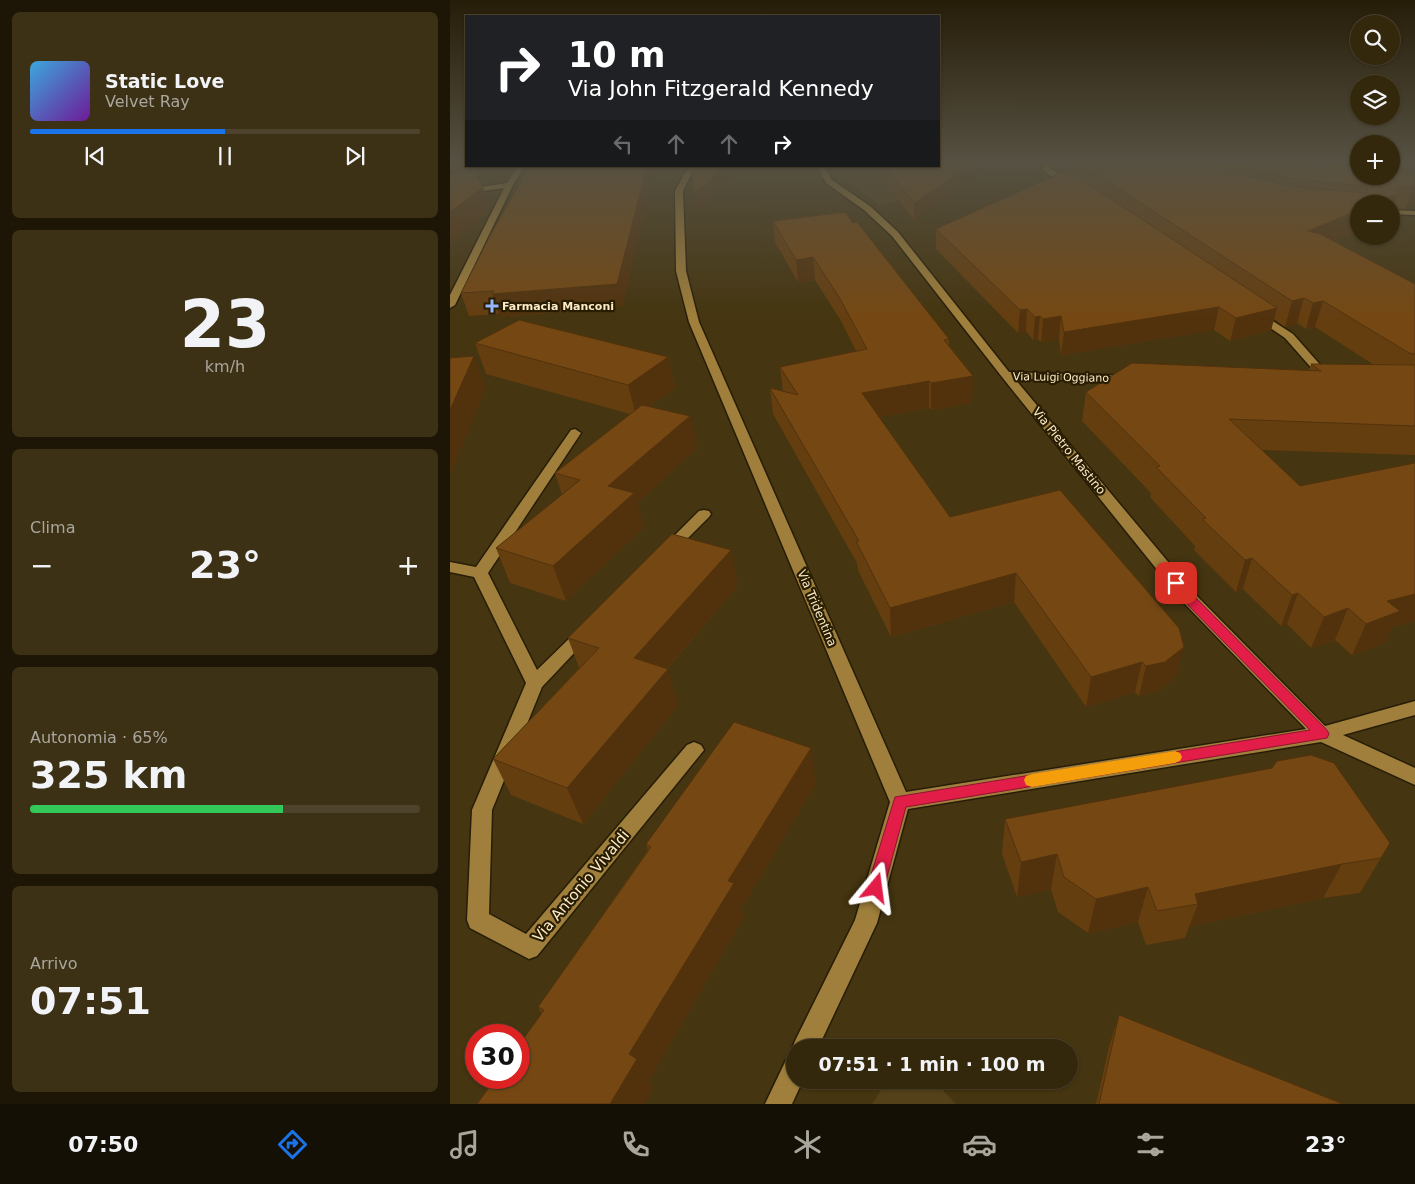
<!DOCTYPE html>
<html lang="it">
<meta charset="utf-8">
<style>
:root{--surface:#34280c;--page:#3c3015;--text:#f1f3f6;--muted:#a9a69d;--line:#4e442d;--accent:#1a73e8}
body{margin:0;font-family:"DejaVu Sans",sans-serif;background:var(--page);color:var(--text);height:100vh;display:flex;flex-direction:column;font-size:19px;white-space:nowrap}
*{box-sizing:border-box;margin:0}
p{font-size:16px;color:var(--muted)}
.icon{flex:none;width:28px;height:28px;fill:none;stroke:currentColor;stroke-width:2;stroke-linecap:round;stroke-linejoin:round}
.map{position:relative;flex:1;overflow:hidden}
.panel{display:flex;flex-direction:column;gap:12px;padding:12px;background:#1d1607;width:450px}
.panel>*{flex:none}
.top-card{position:absolute;left:15px;top:15px;width:475px;height:152px;border-radius:0px;box-shadow:0 1px 4px #0004,0 0 0 1px var(--line);background:#202124;color:#fff;overflow:hidden}
.buttons{position:absolute;left:900px;top:15px;display:grid;gap:10px}
.buttons a{display:grid;place-items:center;width:50px;height:50px;border-radius:50%;background:var(--surface);box-shadow:0 1px 4px #0004,0 0 0 1px var(--line);font-size:25px}
.speed{position:absolute;left:15px;top:1024px;display:flex;gap:10px;font-size:25px;font-weight:700;text-align:center}
.speed>*{display:grid;place-content:center;width:65px;height:65px;border-radius:50%;background:var(--surface);box-shadow:0 1px 4px #0004,0 0 0 1px var(--line);line-height:1}
.speed .limit{border:8px solid #d22;background:#fff;color:#111}
.pin{position:absolute;display:grid;place-items:center;width:42px;height:42px;color:#fff;margin:-21px;border-radius:10px;box-shadow:0 2px 8px #0006}
.me{position:absolute;width:55px;margin:-28px;rotate:16deg;stroke-linejoin:round;filter:drop-shadow(0 0 4px #0008)}
.turn{display:flex;align-items:center;gap:18px;height:105px;padding:0 20px;font-size:22px}
.turn .icon{width:65px;height:65px;stroke-width:2.5}
.turn b{display:block;font-size:35px;line-height:42px}
.lanes{display:flex;align-items:center;height:48px;padding:0 20px;background:#0003;justify-content:center;gap:25px;direction:ltr}
.lanes .off{opacity:.35}
.big{font-size:38px;font-weight:700;line-height:1.1}
.panel .card{flex:1;display:flex;flex-direction:column;justify-content:center;gap:8px;min-width:0;padding:0 18px;border-radius:8px;background:var(--page)}
.panel .dial{align-items:center;gap:0}
.dial b{font-size:65px;line-height:1}
.song{display:flex;align-items:center;gap:15px}
.cover{width:60px;height:60px;border-radius:8px;background:linear-gradient(135deg,hsl(200 70% 55%),hsl(280 70% 35%))}
.played{height:5px;border-radius:2px;background:linear-gradient(90deg,var(--accent) 50%,var(--line) 50%)}
.keys{display:flex;justify-content:space-around;direction:ltr}
.heat{display:flex;justify-content:space-between;align-items:center;font-size:28px;direction:ltr}
.charge{height:8px;border-radius:4px;background:linear-gradient(90deg,#34c759 65%,var(--line) 0)}
.trip{position:absolute;left:336px;top:1039px;width:292px;height:50px;border-radius:25px;background:var(--surface);box-shadow:0 1px 4px #0004,0 0 0 1px var(--line);font-weight:700;line-height:50px;text-align:center}
.dock{display:flex;height:80px;justify-content:space-around;align-items:center;background:#151005;color:var(--muted)}
.dock .icon{width:35px;height:35px}
.dock .on{color:var(--accent)}
.dock b{font-size:22px;color:var(--text)}
main{display:flex;flex:1;min-height:0}
.map>svg:first-child{display:block}
</style>
<main>
<section class="panel">
<div class="card">
<div class="song"><i class="cover"></i><div><b>Static Love</b><p>Velvet Ray</p></div></div>
<div class="played"></div>
<div class="keys"><svg class="icon" aria-label="previous" viewBox="0 0 24 24"><path d="M18 5L8 12l10 7zM5 5v14"/></svg><svg class="icon" aria-label="pause" viewBox="0 0 24 24"><path d="M8 5v14M16 5v14"/></svg><svg class="icon" aria-label="next" viewBox="0 0 24 24"><path d="M6 5l10 7-10 7zM19 5v14"/></svg></div>
</div>
<div class="card dial"><b>23</b><p>km/h</p></div>
<div class="card"><p>Clima</p>
<div class="heat"><a>−</a><b class="big">23°</b><a>+</a></div>
</div>
<div class="card"><p>Autonomia · 65%</p><b class="big">325 km</b><div class="charge"></div></div>
<div class="card"><p>Arrivo</p><b class="big">07:51</b></div>
</section>
<div class="map">
<svg width="965" height="1104" viewBox="0 0 965 1104">
<rect width="100%" height="100%" fill="#453510"/>
<path fill="#544119" d="M489,163H565L430,206L384,171L383,166H489Z
M438,1080H483L506,1104H422Z"/>
<g fill="none" stroke-linecap="round" stroke-linejoin="round">
<g stroke="#271d08" stroke-width="3">
<path id="minor" d="M591,163H598L600,168L626,186L619,188L594,171Z
M68,166H75L63,185L5,305L0,308V295L54,188L0,196V192L57,183Z
M243,166H250L240,177L233,191L236,271L249,322L456,792L856,729L733,602L552,377L442,236L414,210L376,183L367,166H374L382,180L420,206L448,232L559,372L681,376L683,378L677,381L565,379L745,594L875,726L965,701V715L893,735L965,768V785L871,742L458,809L427,923L368,1048H345V1054L342,1048L346,1039L405,920L440,802L239,322L226,271L225,191L234,174Z
M941,210L965,211V215L941,214Z
M807,311L843,334L880,376L882,378L880,380H872L835,338L803,316V312Z
M125,429L131,433L38,573L87,670L129,629L135,627L141,629L143,633L92,687L42,810L39,914L76,934L237,745L244,742L251,745L254,750L87,956L79,959L20,928L17,920L22,810L76,683L24,577L0,572V562L26,567L121,430Z
M254,510L259,511L261,514L259,517L222,554H212L210,551L212,548L249,511Z
M345,1056V1080H353L342,1104H315L336,1060Z"/>
</g>
<use href="#minor" fill="#9f7f3b" fill-rule="evenodd"/>
</g>
<path fill="#653e10" d="M627,163H841L965,174V205L956,209H942L909,229L883,241L965,284V455L811,450L850,486L965,463V621L942,627L935,643L902,655L885,640L861,648L837,624L831,626L793,589L786,592L744,550L745,546L700,497L701,493L632,421L636,392L859,370L861,364L924,365L865,327L856,329L847,323L835,327L824,319L821,330L780,341L764,330L611,355L609,339L591,342L588,339L583,340L576,331L568,333L486,249V229L626,176Z
M80,166L173,306L50,317L49,314L19,316L11,293Z
M413,166H489L464,220L424,167Z
M323,221L499,339V346L522,403L481,410L479,408L429,417L500,517L726,677L708,691L689,696L685,692L636,707L564,602L441,637L408,570L407,563L323,414L320,388L333,391L330,367L406,351L391,321L365,280L348,282L325,242Z
M25,343L218,357L225,388L199,407L240,416L247,448L187,503L194,527L116,601L60,583L46,548L112,495L105,473L180,414L36,374Z
M288,585L217,669L228,705L133,824L61,795L43,759L129,668L118,638Z
M366,783L291,909L294,917L199,1080L203,1089L91,1013L88,1007L198,850L196,844Z
M555,819L931,858L910,893L873,898L739,927L735,938L696,945L688,922L638,933L608,912L601,889L567,897L552,854Z
M669,1015L893,1104H646L659,1047Z"/>
<path fill="#52320d" d="M525,163H547L464,220V203Z
M16,164V166H19L25,186L0,190V167Z
M197,166H206L173,306L50,317L42,294Z
M275,166H294L246,210L244,194Z
M965,186V205L956,209L963,187Z
M33,187L40,210L0,244V212Z
M947,194L941,212V204H923Z
M909,210V229L852,254L858,231Z
M363,257L365,280L348,282L346,260Z
M854,298L847,323L835,327L842,301Z
M873,301L865,327L856,329L863,303Z
M769,307L764,330L611,355L614,332Z
M827,308L821,330L780,341L786,318Z
M577,309L576,331L568,333L570,310Z
M590,316L588,339L583,340L585,317Z
M611,316L609,339L591,342L593,319Z
M24,356L36,387L0,475V410Z
M218,357L225,388L186,416L178,385Z
M523,376L522,403L481,410V383Z
M479,381V408L413,420L412,393Z
M240,416L247,448L187,503L194,527L116,601L103,566L158,486Z
M281,550L288,585L195,694L184,658Z
M802,558L793,589L786,592L795,560Z
M566,573L564,602L441,637L440,608Z
M848,593L837,624L831,626L842,595Z
M965,594V621L942,627L935,643L902,655L916,624L937,601Z
M898,608L885,640L861,648L874,617Z
M734,647L726,677L708,691L689,696L696,666Z
M692,662L685,692L636,707L641,677Z
M218,669L228,705L133,824L117,788Z
M361,748L366,783L291,909L294,917L199,1080L203,1089L195,1104H160L179,1054L278,881Z
M607,854L601,889L567,897L571,862Z
M892,864L873,898L739,927L748,904L745,894Z
M698,887L688,922L638,933L646,899Z"/>
<path fill="#754813" stroke="#52320d" d="M0,163H16V164L0,167Z
M489,163H525L464,203L435,166H489Z
M629,163H739L846,187L916,193L918,191L916,186L847,180L772,163H841L909,169V176H941V172L965,174V186L963,187H947V194L923,204H909V210L858,231L870,234L965,284V354L959,353L873,301L863,303L854,298L842,301Z
M80,166H197L167,284L42,294L44,291L11,293L42,232Z
M241,166H275L244,194Z
M617,170L827,308L786,318L769,307L614,332L611,316L593,319L590,316L585,317L577,309L570,310L486,229Z
M23,171L33,187L0,212V174Z
M395,212L403,223L407,222L499,339L494,340L523,376L481,383L479,381L412,393L500,517L610,490L729,628L734,647L715,662L696,666L692,662L641,677L566,573L440,608L406,541H409L320,388L348,395L330,367L417,349L389,297L363,257L346,260L323,221Z
M69,320L218,357L178,385L25,343Z
M24,356L0,410V358Z
M682,363L871,371L861,364L965,365V426L779,419L850,486L965,463V594L937,601L950,611L916,624L898,608L874,617L848,593L842,595L802,558L795,560L752,519L756,518L706,467L710,466L636,392Z
M192,405L240,416L158,486L184,493L103,566L46,548L130,480L105,473Z
M222,534L281,550L184,658L218,669L117,788L43,759L149,648L118,638Z
M284,722L361,748L278,881L284,883L179,1054L187,1059L160,1104H27L46,1078H69V1045L94,1010L88,1007L201,847L196,844Z
M861,755L884,763L940,843L931,858L892,864L745,894L748,904L707,911L698,887L646,899L614,877L607,854L571,862L555,819L822,768L827,761Z
M669,1015L893,1104H649Z"/>
<linearGradient id="sky" x2="0" y2="1"><stop stop-color="#261d09"/><stop offset="0.51" stop-color="#565142"/><stop offset="1" stop-color="#565142" stop-opacity="0"/></linearGradient>
<rect width="965" height="318" fill="url(#sky)"/>
<path fill="#e11d48" stroke="#92132f" d="M726,579L731,581L743,595L877,730L879,734L877,738L456,807L434,888L431,894L426,896L420,894L417,888L445,797L860,730L734,601L721,583Z"/>
<path fill="#f59e0b" d="M725,751L730,753L732,757L730,761L725,763L582,787L576,785L574,780L576,776L582,774Z"/>
<path fill="#95b6fd" stroke="#291d01" stroke-width="2" d="M39.5 298.5h5v5h5v5h-5v5h-5v-5h-5v-5h5z"/>
<g text-anchor="middle" stroke-width="4.5" stroke-linejoin="round" paint-order="stroke">
<g font-size="11" font-weight="bold" fill="#fcebc9" stroke="#291d01" text-anchor="start">
<text x="52" y="310">Farmacia Manconi</text>
</g>
<g font-size="11" fill="#fcebc9" stroke="#291d01">
<text transform="translate(611 377) rotate(1)" y="4">Via Luigi Oggiano</text>
</g>
<g font-size="12" fill="#fcebc9" stroke="#291d01">
<text transform="translate(619 451) rotate(51)" y="4">Via Pietro Mastino</text>
<text transform="translate(367 608) rotate(67)" y="4">Via Tridentina</text>
</g>
<g font-size="15" fill="#fcebc9" stroke="#291d01">
<text transform="translate(131 886) rotate(-50)" y="5">Via Antonio Vivaldi</text>
</g>
</g>
</svg>
<div class="buttons">
<a><svg class="icon" aria-label="search" viewBox="0 0 24 24"><circle cx="10" cy="10" r="6"/><path d="M15 15l6 6"/></svg></a>
<a><svg class="icon" aria-label="layers" viewBox="0 0 24 24"><path d="M12 4l9 5-9 5-9-5zM3 14l9 5 9-5"/></svg></a>
<a>+</a>
<a>−</a>
</div>
<div class="speed"><div class="limit">30</div></div>
<div class="pin" style="left:726px;top:583px;background:#d93025"><svg class="icon" aria-label="arrive" viewBox="0 0 24 24"><path d="M6 21V4h12l-3 4 3 4H6"/></svg></div>
<svg class="me" style="left:426px;top:888px" viewBox="-20 -20 40 40"><path d="M0-17L14 15 0 8-14 15z" fill="#e11d48" stroke="#fff" stroke-width="4"/></svg>
<div class="trip">07:51 · 1 min · 100 m</div>
<div class="top-card">
<div class="turn"><svg class="icon" aria-label="right" viewBox="0 0 24 24"><path d="M7 20v-9h11M14 6l5 5-5 5"/></svg><div><b>10 m</b>Via John Fitzgerald Kennedy</div></div>
<div class="lanes"><svg class="icon off" aria-label="left" viewBox="0 0 24 24"><path d="M17 20v-9H6M10 6l-5 5 5 5"/></svg><svg class="icon off" aria-label="ahead" viewBox="0 0 24 24"><path d="M12 20V5M6 11l6-6 6 6"/></svg><svg class="icon off" aria-label="ahead" viewBox="0 0 24 24"><path d="M12 20V5M6 11l6-6 6 6"/></svg><svg class="icon" aria-label="right" viewBox="0 0 24 24"><path d="M7 20v-9h11M14 6l5 5-5 5"/></svg></div>
</div>
</div>
</main>
<nav class="dock">
<b>07:50</b>
<svg class="icon on" aria-label="directions" viewBox="0 0 24 24"><path d="M12 3l9 9-9 9-9-9zM9 14v-3h6M13 9l2 2-2 2"/></svg>
<svg class="icon" aria-label="music" viewBox="0 0 24 24"><path d="M9 18V5l10-2v13"/><circle cx="6" cy="18" r="3"/><circle cx="16" cy="16" r="3"/></svg>
<svg class="icon" aria-label="phone" viewBox="0 0 24 24"><path d="M5 4h4l2 5-3 2q2 4 5 5l2-3 5 2v4C11 20 4 13 5 4z"/></svg>
<svg class="icon" aria-label="climate" viewBox="0 0 24 24"><path d="M12 3v18M4 7l16 10M4 17L20 7"/></svg>
<svg class="icon" aria-label="car" viewBox="0 0 24 24"><path d="M5 17H2v-5l4-1 3-4h7l3 4 3 1v5h-3M9 17h6M6 11h13"/><circle cx="7" cy="17" r="2"/><circle cx="17" cy="17" r="2"/></svg>
<svg class="icon" aria-label="filters" viewBox="0 0 24 24"><path d="M4 7h16M4 17h16"/><circle cx="9" cy="7" r="2"/><circle cx="15" cy="17" r="2"/></svg>
<b>23°</b>
</nav>
